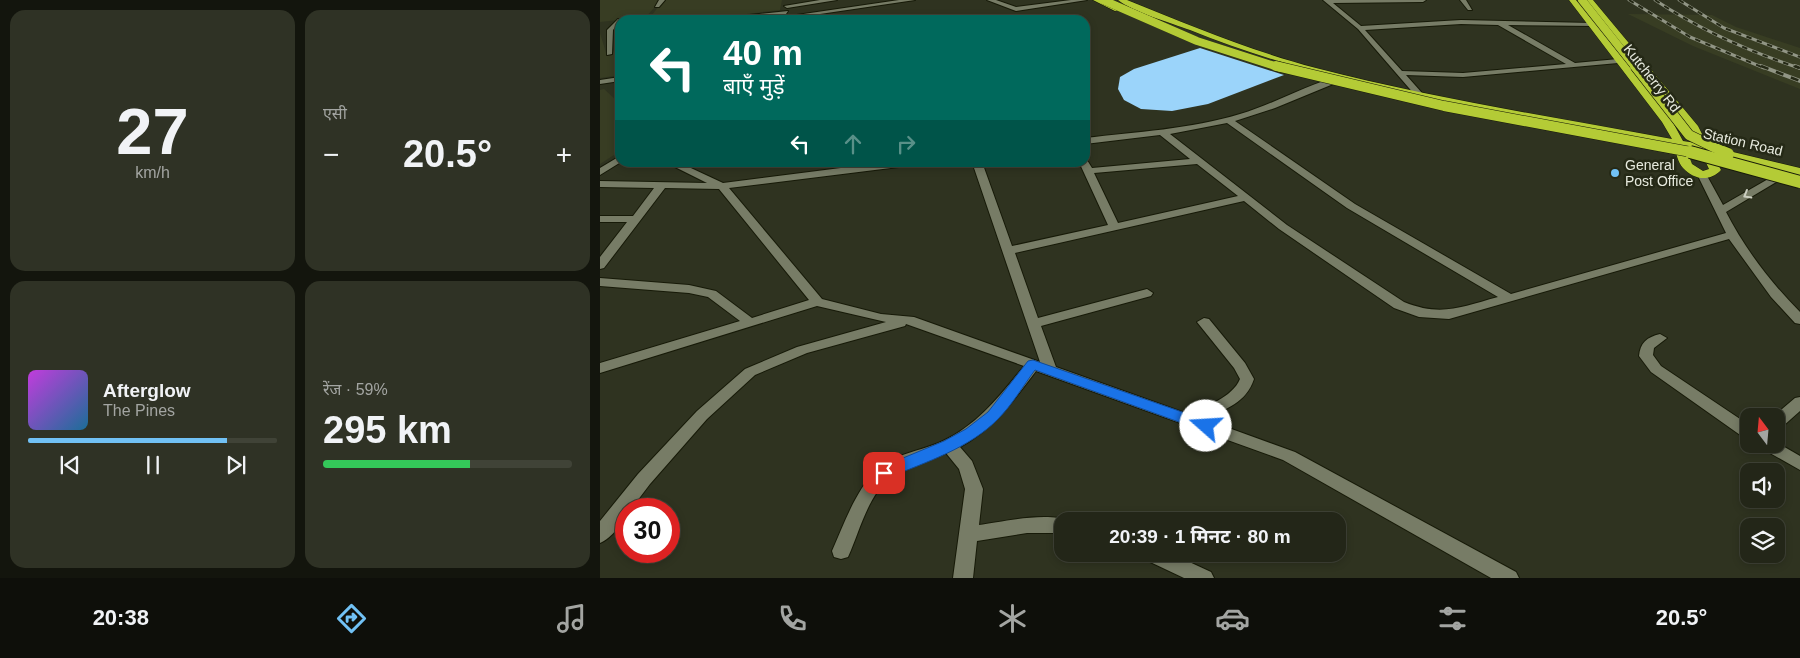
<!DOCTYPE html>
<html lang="hi">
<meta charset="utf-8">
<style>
:root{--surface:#232618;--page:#2f3225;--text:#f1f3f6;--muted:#a3a5a2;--line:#404337;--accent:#71c1f5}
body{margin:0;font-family:Helvetica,"Noto Sans Devanagari",sans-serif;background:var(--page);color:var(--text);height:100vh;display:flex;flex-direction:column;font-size:19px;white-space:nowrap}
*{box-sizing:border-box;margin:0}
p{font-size:16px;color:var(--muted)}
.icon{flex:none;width:28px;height:28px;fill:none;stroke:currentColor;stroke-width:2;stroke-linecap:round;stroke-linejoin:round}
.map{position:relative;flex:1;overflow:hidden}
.drawer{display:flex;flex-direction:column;gap:10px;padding:10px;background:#13150d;width:600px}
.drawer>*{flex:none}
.hud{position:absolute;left:15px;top:15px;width:475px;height:152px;border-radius:15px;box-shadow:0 2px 8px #0003,0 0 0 1px var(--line);background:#00695c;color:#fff;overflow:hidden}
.needle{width:32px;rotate:344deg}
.buttons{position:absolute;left:1140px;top:408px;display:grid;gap:10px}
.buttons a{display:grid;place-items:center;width:45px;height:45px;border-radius:10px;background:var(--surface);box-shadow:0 2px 8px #0003,0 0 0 1px var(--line);font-size:25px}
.speed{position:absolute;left:15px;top:498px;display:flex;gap:10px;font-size:25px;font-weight:700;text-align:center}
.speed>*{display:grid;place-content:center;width:65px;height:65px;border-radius:50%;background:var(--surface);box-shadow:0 2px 8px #0003,0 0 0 1px var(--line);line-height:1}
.speed .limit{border:8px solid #d22;background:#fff;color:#111}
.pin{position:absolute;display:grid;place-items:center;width:42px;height:42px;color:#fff;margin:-21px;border-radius:10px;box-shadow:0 2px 8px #0006}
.me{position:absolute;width:55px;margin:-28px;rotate:289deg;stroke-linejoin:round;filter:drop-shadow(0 0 4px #0008)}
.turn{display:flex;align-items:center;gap:18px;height:105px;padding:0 25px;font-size:22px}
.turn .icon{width:65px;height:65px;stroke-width:2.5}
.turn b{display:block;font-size:35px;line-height:42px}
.lanes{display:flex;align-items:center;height:48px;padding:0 25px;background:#0003;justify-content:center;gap:25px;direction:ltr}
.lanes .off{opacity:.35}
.big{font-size:38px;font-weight:700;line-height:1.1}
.drawer .card{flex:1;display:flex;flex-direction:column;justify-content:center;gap:8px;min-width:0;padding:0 18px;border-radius:15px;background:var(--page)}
.drawer .dial{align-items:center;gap:0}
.dial b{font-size:65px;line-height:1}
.song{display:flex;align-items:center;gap:15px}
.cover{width:60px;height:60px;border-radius:8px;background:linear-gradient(135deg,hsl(290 70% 55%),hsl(200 70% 35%))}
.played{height:5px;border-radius:2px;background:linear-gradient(90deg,var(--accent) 80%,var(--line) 80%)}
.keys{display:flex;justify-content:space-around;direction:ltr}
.heat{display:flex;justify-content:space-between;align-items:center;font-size:28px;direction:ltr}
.charge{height:8px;border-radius:4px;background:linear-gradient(90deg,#34c759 59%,var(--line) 0)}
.drawer .tiles{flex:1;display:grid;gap:10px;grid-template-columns:repeat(2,1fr)}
.trip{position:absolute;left:454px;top:512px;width:292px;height:50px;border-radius:15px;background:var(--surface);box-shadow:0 2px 8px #0003,0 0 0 1px var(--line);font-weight:700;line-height:50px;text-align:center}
.tabs{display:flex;height:80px;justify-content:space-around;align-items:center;background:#0e0f0a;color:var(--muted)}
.tabs .icon{width:35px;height:35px}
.tabs .current{color:var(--accent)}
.tabs b{font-size:22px;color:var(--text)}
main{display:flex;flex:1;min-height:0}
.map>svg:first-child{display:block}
</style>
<main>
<section class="drawer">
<div class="tiles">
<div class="card dial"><b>27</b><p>km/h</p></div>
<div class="card"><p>एसी</p>
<div class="heat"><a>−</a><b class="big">20.5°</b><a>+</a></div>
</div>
<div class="card">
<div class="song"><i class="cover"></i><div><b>Afterglow</b><p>The Pines</p></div></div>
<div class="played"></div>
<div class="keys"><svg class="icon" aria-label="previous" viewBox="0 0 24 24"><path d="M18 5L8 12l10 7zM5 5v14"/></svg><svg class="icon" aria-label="pause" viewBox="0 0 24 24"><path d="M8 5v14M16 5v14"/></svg><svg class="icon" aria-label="next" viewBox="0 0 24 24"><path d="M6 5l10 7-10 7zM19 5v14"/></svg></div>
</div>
<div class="card"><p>रेंज · 59%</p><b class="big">295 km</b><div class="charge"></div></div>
</div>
</section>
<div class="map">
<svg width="1200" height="578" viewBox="0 0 1200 578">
<rect width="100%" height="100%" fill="#2f3320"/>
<path fill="#383d23" d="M0,0H61L45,18L51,16L64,0H182L180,10L95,20H31L37,18L0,22Z
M1028,14L1112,15L1136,27L1200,48V89L1093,46Z
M0,33L7,56L12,55L20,36V75L0,78Z
M4,89L16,100L17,153L0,164V90Z"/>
<path fill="#9bd4fa" d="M600,48L684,75L608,104L572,111L541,109L524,100L518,89L520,77L534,69Z"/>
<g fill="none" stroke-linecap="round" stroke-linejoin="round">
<g stroke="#171a08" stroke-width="2">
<path id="minor" d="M59,0H65L59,7H55Z
M220,0H237L187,8L184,6Z
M299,0H315L186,19L183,17Z
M387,0H396L416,7L471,0H487L416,11Z
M723,0H826L823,2L733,3L761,26L861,20L992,23L994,26L908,25L975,63L1018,59L1022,61L1018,63L863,77L806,75L822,93L818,95H815L758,29ZM861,24L898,25L966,64L863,73L802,71L765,30Z
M860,0H866L872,10H868Z
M188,11L186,14L122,20H100Z
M18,19L20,20L13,30L12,54L7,55V30Z
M740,76L744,78L743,80L675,108L635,121L755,204L911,294L1126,233L1098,176L1100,174H1106L1123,205L1182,171H1188V175L1126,212C1145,249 1171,283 1200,312V324L1195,323L1171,297L1129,239L849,319L819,317L794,308L679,229L644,201L415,253L438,318L547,289L553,293L551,296L441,326L456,367L588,414C606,406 632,398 640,379L634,368L597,322L604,318L609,319L645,363L654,379C646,403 626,409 604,419L695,452L916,572L919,578H891L683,460L436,371C414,400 393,429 360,447L372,461L383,489L379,525C401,522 448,511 469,521H462V533H427L377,541L373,578H353L365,489L359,469L346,453C329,460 308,465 293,476C268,493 260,531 248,557L241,559L234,557L232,551C244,524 255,492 276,470C293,454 322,451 343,441C377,425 400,396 424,366L306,324L305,326L207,353L155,375L107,419L50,484L31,509H26C26,520 11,539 0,543V521L38,474L97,411L145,369L197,347L286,322L217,306L0,373V363L140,321L108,297L89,293L0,286V278L89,285L116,291L152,318L209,300L119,189L65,188L4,268L0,269V257L27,222H0V216H33L54,188L0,187V181L107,183L65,162H78L123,183L288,162H319L315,165L129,188L222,299L281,314L314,317L440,362L372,162H382L412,246L508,225L479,162H485V159L487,160L492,168L590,159L560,135L485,144V138C536,132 591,129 640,114C674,104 706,85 740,76ZM627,123L747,208L898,297C861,307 841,317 804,302L687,225L570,134ZM597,164L638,196L518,223L494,173Z
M20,77V81L0,84V80Z
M20,156L21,162L0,175V168Z
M1060,334L1067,338L1054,348L1053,355L1061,366L1149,425V439L1143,437L1051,372L1039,356C1040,343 1047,337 1060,334Z
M1200,397V411L1182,427L1176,429V416H1174L1195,398Z
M1176,442L1200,456V470L1161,448L1159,444H1176Z
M544,554H572L611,572L614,578H584L546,560Z"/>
</g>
<g stroke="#171a08" stroke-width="1">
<path id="highway" d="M493,0H502L522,9L515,11Z
M518,0H527C589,25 651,51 716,68C832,98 953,117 1072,139L1062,122L969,0H976L1071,119L1083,141L1096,143L1089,129L986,0H993L1098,126L1108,146L1200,168V176L1112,153L1121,170C1110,182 1094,180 1083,168C1078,163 1076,152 1074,146C912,115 744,92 590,30C571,23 533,12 518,0ZM1086,148L1100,150L1109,169L1103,171L1092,164Z"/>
</g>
<use href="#minor" fill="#777c66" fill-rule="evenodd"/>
<use href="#highway" fill="#b4cb36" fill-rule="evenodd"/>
<g stroke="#919585" stroke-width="3">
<path id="rail-far1" d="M1029,0L1090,37L1164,68
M1055,0C1100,30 1148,51 1199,68
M1079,0L1124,28L1200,57"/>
</g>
<g stroke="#919585" stroke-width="4">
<path id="rail" d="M1161,66L1200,81
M1195,66L1200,68"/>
</g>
<use href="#rail-far1" stroke="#252916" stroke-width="2" stroke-dasharray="5.5" stroke-linecap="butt"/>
<use href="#rail" stroke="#252916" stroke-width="2.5" stroke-dasharray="8" stroke-linecap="butt"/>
<g stroke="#171a08" stroke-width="8" stroke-linecap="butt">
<path id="highway-bridge-far2" d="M503,0L597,41L681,68
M982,0L1036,68"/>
</g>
<g stroke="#171a08" stroke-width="11" stroke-linecap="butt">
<path id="highway-bridge-far1" d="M676,66L844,106L1096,153
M1035,66L1089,135L1126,153"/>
</g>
<g stroke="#171a08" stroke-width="14" stroke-linecap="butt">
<path id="highway-bridge" d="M1090,152L1200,182
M1123,152L1128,154"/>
</g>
<use href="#highway-bridge-far2" stroke="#b4cb36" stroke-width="8"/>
<use href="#highway-bridge-far1" stroke="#b4cb36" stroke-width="10"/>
<use href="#highway-bridge" stroke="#b4cb36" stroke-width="12"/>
</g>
<defs><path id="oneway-chevron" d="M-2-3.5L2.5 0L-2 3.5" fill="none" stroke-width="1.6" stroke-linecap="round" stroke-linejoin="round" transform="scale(1.25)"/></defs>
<use stroke="#cbcec0" href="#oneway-chevron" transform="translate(1147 195) rotate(150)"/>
<path fill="#1a73e8" stroke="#114b97" d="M433,360L611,422L613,426L611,430H601L435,370C423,386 412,405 398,419C370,448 326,462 290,477L284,479L279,477L276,473L279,468L344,441L366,429L388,412L428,361Z"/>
<circle fill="#71c1f5" stroke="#252916" stroke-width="2" cx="1015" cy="173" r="5"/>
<g text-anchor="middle" stroke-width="5" stroke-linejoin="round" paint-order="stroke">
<g font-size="14" fill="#e7eade" stroke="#252916">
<text transform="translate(1052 78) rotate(52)" y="5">Kutcherry Rd</text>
<text transform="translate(1143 142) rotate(13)" y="5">Station Road</text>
</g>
<g font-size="14" fill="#e7eade" stroke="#252916" text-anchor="start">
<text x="1025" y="170">General<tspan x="1025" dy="16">Post Office</tspan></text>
</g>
</g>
</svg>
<div class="buttons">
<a><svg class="needle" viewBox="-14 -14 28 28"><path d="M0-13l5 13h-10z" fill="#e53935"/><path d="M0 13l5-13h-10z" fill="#a3a5a2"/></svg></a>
<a><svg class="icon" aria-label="sound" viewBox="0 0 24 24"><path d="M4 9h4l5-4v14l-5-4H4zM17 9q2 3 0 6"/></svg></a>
<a><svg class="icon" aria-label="layers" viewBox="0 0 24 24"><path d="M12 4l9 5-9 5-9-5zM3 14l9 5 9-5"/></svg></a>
</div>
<div class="speed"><div class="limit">30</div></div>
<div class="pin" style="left:284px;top:473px;background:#d93025"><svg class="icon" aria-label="arrive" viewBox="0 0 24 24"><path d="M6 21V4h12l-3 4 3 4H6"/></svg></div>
<svg class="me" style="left:606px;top:426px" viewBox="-20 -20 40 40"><circle r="19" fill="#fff"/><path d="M0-13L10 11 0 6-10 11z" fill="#1a73e8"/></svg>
<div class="trip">20:39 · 1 मिनट · 80 m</div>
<div class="hud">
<div class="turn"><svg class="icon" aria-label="left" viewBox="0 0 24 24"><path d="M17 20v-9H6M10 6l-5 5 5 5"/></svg><div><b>40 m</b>बाएँ मुड़ें</div></div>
<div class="lanes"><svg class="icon" aria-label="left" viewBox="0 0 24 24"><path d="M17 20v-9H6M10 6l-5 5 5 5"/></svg><svg class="icon off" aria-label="ahead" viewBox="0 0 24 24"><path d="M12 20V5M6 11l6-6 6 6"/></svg><svg class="icon off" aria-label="right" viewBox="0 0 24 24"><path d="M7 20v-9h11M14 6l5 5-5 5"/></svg></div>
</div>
</div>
</main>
<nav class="tabs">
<b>20:38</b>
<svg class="icon current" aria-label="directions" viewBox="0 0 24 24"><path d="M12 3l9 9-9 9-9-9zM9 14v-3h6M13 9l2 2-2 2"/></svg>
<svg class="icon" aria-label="music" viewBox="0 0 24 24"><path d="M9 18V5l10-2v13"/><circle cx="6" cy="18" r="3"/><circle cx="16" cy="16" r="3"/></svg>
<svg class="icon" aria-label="phone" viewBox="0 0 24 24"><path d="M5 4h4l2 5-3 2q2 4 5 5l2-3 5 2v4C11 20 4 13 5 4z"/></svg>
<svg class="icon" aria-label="climate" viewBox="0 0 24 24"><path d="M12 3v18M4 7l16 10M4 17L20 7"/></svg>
<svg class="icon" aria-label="car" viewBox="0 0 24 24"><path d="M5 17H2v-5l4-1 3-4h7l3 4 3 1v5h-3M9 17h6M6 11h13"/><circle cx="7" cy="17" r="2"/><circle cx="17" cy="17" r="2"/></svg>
<svg class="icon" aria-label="filters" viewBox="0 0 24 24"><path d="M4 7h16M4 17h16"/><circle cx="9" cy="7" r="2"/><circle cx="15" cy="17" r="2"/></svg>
<b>20.5°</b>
</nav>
